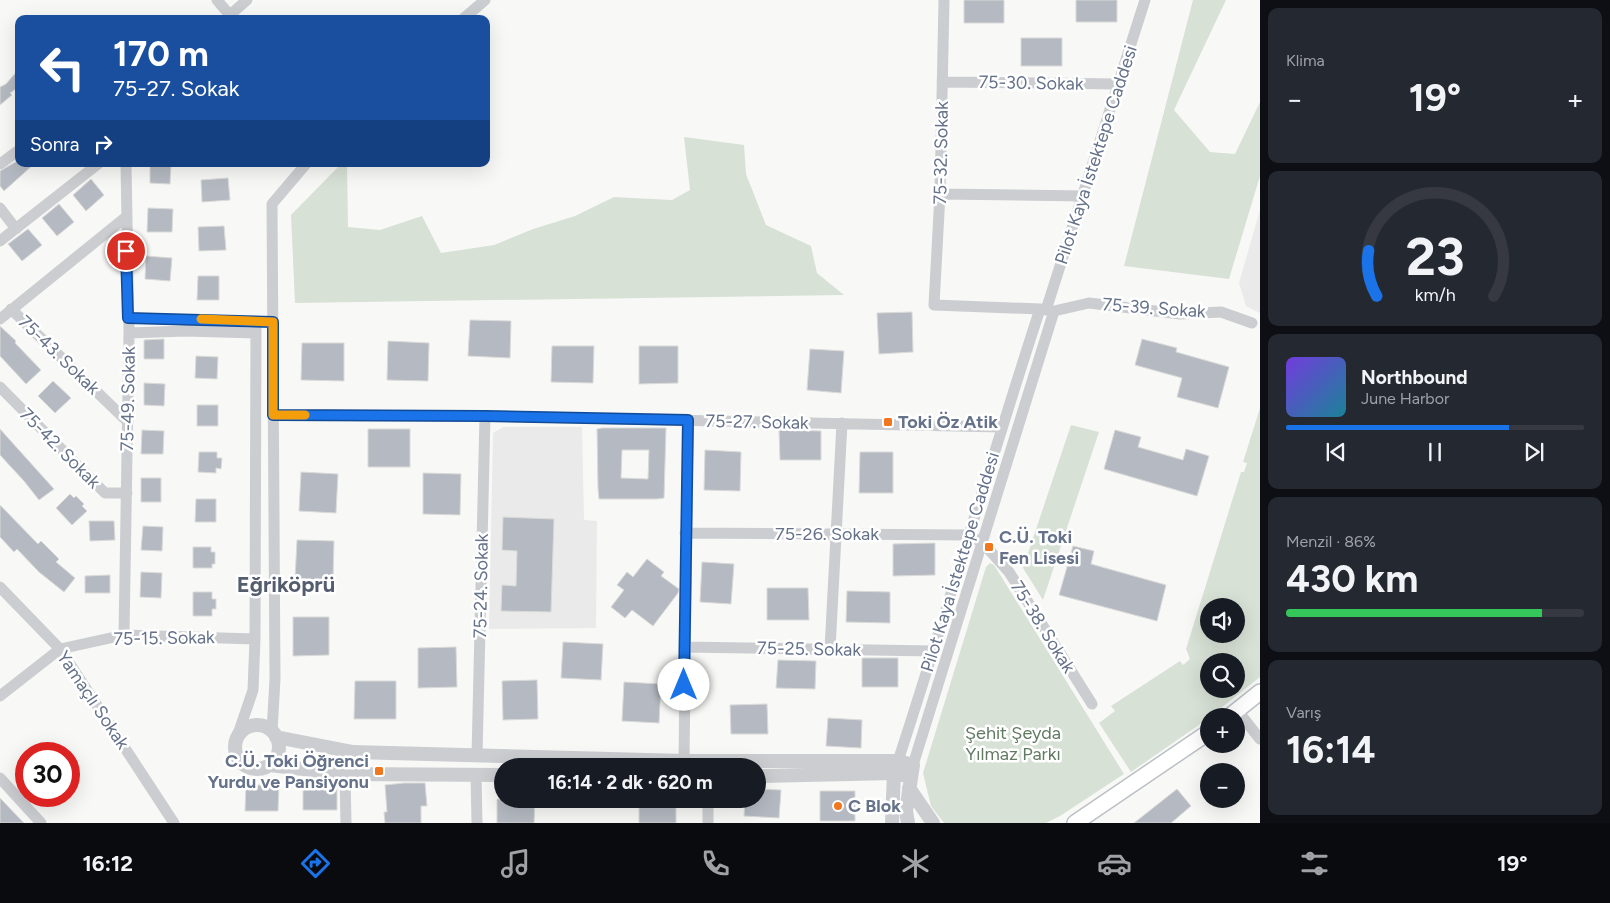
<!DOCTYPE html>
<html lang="tr">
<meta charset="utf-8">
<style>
:root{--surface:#171b24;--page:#242831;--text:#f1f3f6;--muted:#9ea1a6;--line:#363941;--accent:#1a73e8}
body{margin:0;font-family:Figtree,sans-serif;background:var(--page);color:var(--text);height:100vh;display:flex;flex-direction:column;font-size:19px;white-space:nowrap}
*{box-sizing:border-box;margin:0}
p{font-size:16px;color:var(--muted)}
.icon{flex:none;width:28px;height:28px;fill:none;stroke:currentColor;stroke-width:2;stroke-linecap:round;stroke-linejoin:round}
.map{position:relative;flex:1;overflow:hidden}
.side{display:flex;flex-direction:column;gap:8px;padding:8px;background:#0d0f14;width:350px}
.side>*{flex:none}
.top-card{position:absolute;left:15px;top:15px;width:475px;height:152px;border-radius:10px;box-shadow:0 5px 20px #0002;background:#1a4fa0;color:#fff;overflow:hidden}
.fabs{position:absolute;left:1200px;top:598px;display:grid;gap:10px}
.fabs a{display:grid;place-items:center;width:45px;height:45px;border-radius:50%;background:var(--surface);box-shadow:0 5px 20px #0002;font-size:25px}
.speed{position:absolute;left:15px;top:742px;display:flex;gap:10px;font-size:25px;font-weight:700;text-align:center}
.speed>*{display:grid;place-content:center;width:65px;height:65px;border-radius:50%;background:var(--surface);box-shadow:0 5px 20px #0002;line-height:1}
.speed .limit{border:8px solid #d22;background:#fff;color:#111}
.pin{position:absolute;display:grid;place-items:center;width:42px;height:42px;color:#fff;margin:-21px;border:2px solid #fff;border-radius:50%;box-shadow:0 1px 5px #0007}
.me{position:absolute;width:55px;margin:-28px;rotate:0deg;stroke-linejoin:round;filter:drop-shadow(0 0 4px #0008)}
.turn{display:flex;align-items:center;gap:18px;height:105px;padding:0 15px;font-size:22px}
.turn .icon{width:65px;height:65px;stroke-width:2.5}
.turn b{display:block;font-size:35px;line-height:42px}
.then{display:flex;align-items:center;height:48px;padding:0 15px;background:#0003;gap:10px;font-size:19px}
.big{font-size:38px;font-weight:700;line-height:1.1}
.side .widget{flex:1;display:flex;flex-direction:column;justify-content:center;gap:8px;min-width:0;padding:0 18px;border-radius:10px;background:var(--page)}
.side .dial{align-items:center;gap:0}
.dial svg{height:130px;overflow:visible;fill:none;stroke:var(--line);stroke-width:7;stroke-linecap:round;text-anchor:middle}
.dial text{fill:var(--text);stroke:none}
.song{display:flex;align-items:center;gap:15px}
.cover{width:60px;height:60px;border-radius:8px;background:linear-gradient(135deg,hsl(260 70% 55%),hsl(190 70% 35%))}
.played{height:5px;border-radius:2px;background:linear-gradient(90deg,var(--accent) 75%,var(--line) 75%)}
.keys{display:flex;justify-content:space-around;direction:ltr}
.heat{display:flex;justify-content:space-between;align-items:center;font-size:28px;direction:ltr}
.charge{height:8px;border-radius:4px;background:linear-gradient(90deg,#34c759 86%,var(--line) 0)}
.trip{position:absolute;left:494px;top:758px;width:272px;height:50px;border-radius:25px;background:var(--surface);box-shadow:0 5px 20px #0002;font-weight:700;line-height:50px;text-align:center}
.tab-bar{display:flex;height:80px;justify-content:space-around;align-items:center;background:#090b0e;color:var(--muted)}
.tab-bar .icon{width:35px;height:35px}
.tab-bar .current{color:var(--accent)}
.tab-bar b{font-size:22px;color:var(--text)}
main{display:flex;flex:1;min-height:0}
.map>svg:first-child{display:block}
</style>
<main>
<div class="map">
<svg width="1260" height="823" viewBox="0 0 1260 823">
<rect width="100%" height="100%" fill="#f8f9f6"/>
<path fill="#e9eae9" d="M1260,210V313L1246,306L1239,283Z
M503,427H582L584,520L597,521L596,628L489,629L493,433Z"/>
<path fill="#d8e1d6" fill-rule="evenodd" d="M1193,0H1226L1174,110L1210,152L1235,154L1260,102V176L1229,279L1124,266Z
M684,137L744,145L746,174L766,225L811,246L817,273L844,295L295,303L291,215L341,164H347L348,227L380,230L422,216L441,253L494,245L533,229L575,216L614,197L672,200L690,190Z
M1260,408V677L1211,716H1209V718L1131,772L1099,723L1115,711L1111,706L1180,661L1183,665L1190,659L1186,649L1241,472H1244L1247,463L1243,462ZM1209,606H1236V634H1209ZM1209,661H1236V689H1209Z
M1071,425L1099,432L1043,600L1023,568Z
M990,563L994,565L1124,774L1060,816L1046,823H944L931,806L923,773L986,567Z"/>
<path fill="#b5bac2" stroke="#dadad8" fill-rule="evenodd" d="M964,0H1004V23H964Z
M1076,0H1117V22H1076Z
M1021,38H1062V66H1021Z
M19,69V87L10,93L12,95L0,105V87L6,84Z
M19,160V164H34L4,191L0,186V171Z
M150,164H171L170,184L150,183Z
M228,178L230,200L202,202L201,180Z
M91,179L104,195L86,211L73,195Z
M59,204L74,222L57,236L42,218Z
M148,208L173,209L172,232H147Z
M224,226L226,250L199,251L198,227Z
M28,229L42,245L22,261L8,244Z
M146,256L172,258L170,281L145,279Z
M198,276H219V300H197Z
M912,312L913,352L879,354L877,313Z
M470,320L511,321L510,358L468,356Z
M0,326L16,341L15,343L41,370L26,384L0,356Z
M164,339V359H144V340Z
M1142,339L1177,348L1176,352L1229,367L1218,408L1177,397L1182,378L1135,365Z
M388,341L429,343L428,381L387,380Z
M302,343H344V381L301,380Z
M552,346H594L593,383L551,382Z
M639,346H678V383L639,384Z
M810,349L844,351L841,393L807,390Z
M196,356L218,357L217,379L195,378Z
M53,381L71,398L55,413L38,396Z
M144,383L165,384L164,406L144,405Z
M197,405H218V426H197Z
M602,428H666L664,498L657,499H599L598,488L597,429ZM622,450H649L648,479L621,478Z
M0,429L54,489L39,500L24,481L0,455Z
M368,429H410V467H368Z
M142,430L164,431L163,454H141Z
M779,430L821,431V460H780Z
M1115,430L1141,437L1138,447L1183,460L1186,449L1209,456L1197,496L1104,469Z
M705,450L741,452L740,491L704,490Z
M199,452H217V458H222L221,469L216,468V473L198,472Z
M860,452H893V493H859Z
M301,472L338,474L336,513L299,511Z
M423,473L461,474L460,515L423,514Z
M141,478H161V502H141Z
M70,494L74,498L76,496L84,504L82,506L87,511L72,525L56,508Z
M196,499H216V522H195Z
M0,505L38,544L41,541L59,559L56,562L75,578L64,592L39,572L17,549L14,552L0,537Z
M503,517L554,519L551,612L501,611L502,585L516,586L517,551L502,550Z
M89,521H114L115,540L90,541Z
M143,526L163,527L162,551L141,550Z
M297,540L334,541L333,580L295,579Z
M935,543V575L893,576V544Z
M1073,546L1094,551L1091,564L1166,585L1157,621L1059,595Z
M193,547H211V552H215V564H212V568H193Z
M647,559L664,572L661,576L679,589L678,593L653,626L632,610L625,618L611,607L624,590L617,585L627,572L633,577Z
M702,562L734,564L731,604L700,602Z
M141,572L162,573L161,598L140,597Z
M110,575V593H85V576Z
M767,588H808L809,620H767Z
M847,591L890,592V623L846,622Z
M193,592H212V599H216V609H212V616H193Z
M293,617H329V655L293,656Z
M563,642L603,644L601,680L561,678Z
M456,647L457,687L418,688V648Z
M862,658H898V687H862Z
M778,660L816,661L815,689L776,688Z
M537,680L538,719L503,720L502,681Z
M355,681H396V719H354Z
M624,682L661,684L659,723L622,721Z
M767,704L768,734H731L730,705Z
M828,718L862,720L861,748L826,746Z
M404,783H425L427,806H421V823H385L384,812H387L385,785Z
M246,785H279L278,811H245Z
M303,785H337V810H303Z
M758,789L781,790L779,818L744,816L745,799H758Z
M1177,789L1191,806L1171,823H1134Z
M820,791H855V821H820Z
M0,798L24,823H0Z
M497,799H535L534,823H497Z
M639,799H676V823H639Z"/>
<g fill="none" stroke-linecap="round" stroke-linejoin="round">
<g stroke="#bcc0c6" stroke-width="18">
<path id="secondary" d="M1230,716L1260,692
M1075,823L1209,732"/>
</g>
<path stroke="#cbcdd1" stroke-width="11" d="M217,0L233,19
M944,0L940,194L934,305L1040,309
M230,15L247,0
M463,19L485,0
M942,82L1119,84
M0,164L19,150
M940,194L1083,196
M0,208L16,229
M0,241L98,164
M11,309L128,422
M1046,310L1145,0
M1054,311L1089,303L1180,314L1221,312L1252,323
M128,318L262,322
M0,319L126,217
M129,333L185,331L256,333
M0,387L105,493H127
M273,415L485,416L1002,427
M685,533L968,535L983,543L1009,572L1092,704
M0,587L60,649L174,823
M124,635L129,333L126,164
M685,647L934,651
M830,649L842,423
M0,696L60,649L124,635L255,639
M1237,710L1260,739
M272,732L275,679L272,204L306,164
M237,737L253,690L255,639L256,321
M477,756L485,416
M684,761L688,420
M898,761C947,611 991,459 1040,309L1054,311L913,765
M345,774L346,823
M476,775L477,823
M0,778L41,823
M708,799V823"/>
<path stroke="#cbcdd1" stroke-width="14" d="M235 747a22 22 0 1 1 44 0a22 22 0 1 1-44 0Z
M276,737L353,752L684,761H898L913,765L906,811L908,823
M270,765L345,774L502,775
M758,776L894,773L911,777
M909,788L933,823
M892,823L894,773L896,766"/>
<use href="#secondary" stroke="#fff" stroke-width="15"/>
</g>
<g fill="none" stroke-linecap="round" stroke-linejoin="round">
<g stroke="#114b97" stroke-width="12">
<path id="route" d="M126,251L128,318L273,322V415L485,416L688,420L684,685"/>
</g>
<use href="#route" stroke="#1a73e8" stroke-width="9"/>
<path stroke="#f59e0b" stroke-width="9" d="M201,319L273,322V415H305"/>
</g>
<g fill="#f1771e" stroke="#fff" stroke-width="2">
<rect x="883" y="417" width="10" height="10" rx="2.5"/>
<rect x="984" y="542" width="10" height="10" rx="2.5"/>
<rect x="374" y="766" width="10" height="10" rx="2.5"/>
<circle cx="838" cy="806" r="5"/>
</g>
<g text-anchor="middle" stroke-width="5" stroke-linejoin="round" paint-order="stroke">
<g font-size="18" fill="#657289" stroke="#fff">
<text transform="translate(1031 83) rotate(1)" y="6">75-30. Sokak</text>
<text transform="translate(941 153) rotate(-89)" y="6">75-32. Sokak</text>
<text transform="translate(1096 155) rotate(-72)" y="6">Pilot Kaya İstektepe Caddesi</text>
<text transform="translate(1154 308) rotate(4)" y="6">75-39. Sokak</text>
<text transform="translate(59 355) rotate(44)" y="6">75-43. Sokak</text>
<text transform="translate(128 399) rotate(-89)" y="6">75-49. Sokak</text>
<text transform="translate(757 422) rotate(1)" y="6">75-27. Sokak</text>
<text transform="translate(60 448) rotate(45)" y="6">75-42. Sokak</text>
<text x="827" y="540">75-26. Sokak</text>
<text transform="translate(960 562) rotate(-73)" y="6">Pilot Kaya İstektepe Caddesi</text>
<text transform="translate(481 586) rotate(-89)" y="6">75-24. Sokak</text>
<text transform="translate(1043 627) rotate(58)" y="6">75-38. Sokak</text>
<text transform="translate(164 638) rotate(-1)" y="6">75-15. Sokak</text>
<text transform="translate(809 649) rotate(1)" y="6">75-25. Sokak</text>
<text transform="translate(93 700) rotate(56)" y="6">Yamaçlı Sokak</text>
</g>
<g font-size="18" font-weight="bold" fill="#657289" stroke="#fff" text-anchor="start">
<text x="898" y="428">Toki Öz Atik</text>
<text x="999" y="543">C.Ü. Toki<tspan x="999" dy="21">Fen Lisesi</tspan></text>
<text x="369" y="767" text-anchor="end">C.Ü. Toki Öğrenci<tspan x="369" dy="21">Yurdu ve Pansiyonu</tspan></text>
<text x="848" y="812">C Blok</text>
</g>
<g font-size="18" fill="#617a61" stroke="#fff">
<text x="1013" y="739">Şehit Şeyda<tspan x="1013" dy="21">Yılmaz Parkı</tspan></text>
</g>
<g font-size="22" font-weight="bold" fill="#545d6e" stroke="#fff">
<text x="286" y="592">Eğriköprü</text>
</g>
</g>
</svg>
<div class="fabs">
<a><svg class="icon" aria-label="sound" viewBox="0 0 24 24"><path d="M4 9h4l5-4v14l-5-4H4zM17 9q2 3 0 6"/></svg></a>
<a><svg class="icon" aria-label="search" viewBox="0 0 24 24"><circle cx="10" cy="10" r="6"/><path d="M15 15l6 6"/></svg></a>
<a>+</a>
<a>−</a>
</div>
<div class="speed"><div class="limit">30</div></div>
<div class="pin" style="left:126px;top:251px;background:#d93025"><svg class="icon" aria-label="arrive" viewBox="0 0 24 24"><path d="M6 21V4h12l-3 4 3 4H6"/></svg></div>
<svg class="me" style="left:684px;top:685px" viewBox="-20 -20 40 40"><circle r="19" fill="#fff"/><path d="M0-13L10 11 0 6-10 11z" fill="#1a73e8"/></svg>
<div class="trip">16:14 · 2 dk · 620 m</div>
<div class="top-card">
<div class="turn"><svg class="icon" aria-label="left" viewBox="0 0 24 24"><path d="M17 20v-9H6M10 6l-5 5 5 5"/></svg><div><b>170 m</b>75-27. Sokak</div></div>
<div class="then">Sonra<svg class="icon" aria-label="right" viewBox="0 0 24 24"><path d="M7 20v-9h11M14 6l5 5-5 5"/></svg></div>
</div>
</div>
<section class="side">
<div class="widget"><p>Klima</p>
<div class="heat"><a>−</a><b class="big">19°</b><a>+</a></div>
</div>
<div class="widget dial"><svg viewBox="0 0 100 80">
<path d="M14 69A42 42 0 1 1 86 69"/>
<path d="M14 69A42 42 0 0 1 9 41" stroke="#1a73e8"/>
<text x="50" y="56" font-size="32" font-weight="700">23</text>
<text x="50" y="72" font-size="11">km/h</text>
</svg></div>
<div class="widget">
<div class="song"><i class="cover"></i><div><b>Northbound</b><p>June Harbor</p></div></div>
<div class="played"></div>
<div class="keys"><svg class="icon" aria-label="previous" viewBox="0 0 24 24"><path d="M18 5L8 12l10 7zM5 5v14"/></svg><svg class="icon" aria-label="pause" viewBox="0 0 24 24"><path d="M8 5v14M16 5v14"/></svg><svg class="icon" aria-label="next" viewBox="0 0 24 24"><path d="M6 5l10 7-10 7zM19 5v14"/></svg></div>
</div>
<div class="widget"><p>Menzil · 86%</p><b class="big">430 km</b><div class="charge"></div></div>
<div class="widget"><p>Varış</p><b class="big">16:14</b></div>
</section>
</main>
<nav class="tab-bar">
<b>16:12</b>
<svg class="icon current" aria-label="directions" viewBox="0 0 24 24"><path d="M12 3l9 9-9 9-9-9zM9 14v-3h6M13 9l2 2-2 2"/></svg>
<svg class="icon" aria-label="music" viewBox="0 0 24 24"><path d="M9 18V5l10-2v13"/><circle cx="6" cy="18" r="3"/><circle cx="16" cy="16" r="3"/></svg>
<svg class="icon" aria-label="phone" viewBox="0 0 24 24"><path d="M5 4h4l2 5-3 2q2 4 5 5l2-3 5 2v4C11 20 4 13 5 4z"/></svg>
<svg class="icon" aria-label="climate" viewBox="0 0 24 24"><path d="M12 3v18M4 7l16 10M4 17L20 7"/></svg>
<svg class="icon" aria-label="car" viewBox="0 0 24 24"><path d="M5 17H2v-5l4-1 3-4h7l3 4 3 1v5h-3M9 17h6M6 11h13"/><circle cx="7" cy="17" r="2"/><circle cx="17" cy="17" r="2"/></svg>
<svg class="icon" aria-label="filters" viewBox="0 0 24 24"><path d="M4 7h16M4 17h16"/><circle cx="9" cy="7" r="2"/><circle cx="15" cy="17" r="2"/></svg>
<b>19°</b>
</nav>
